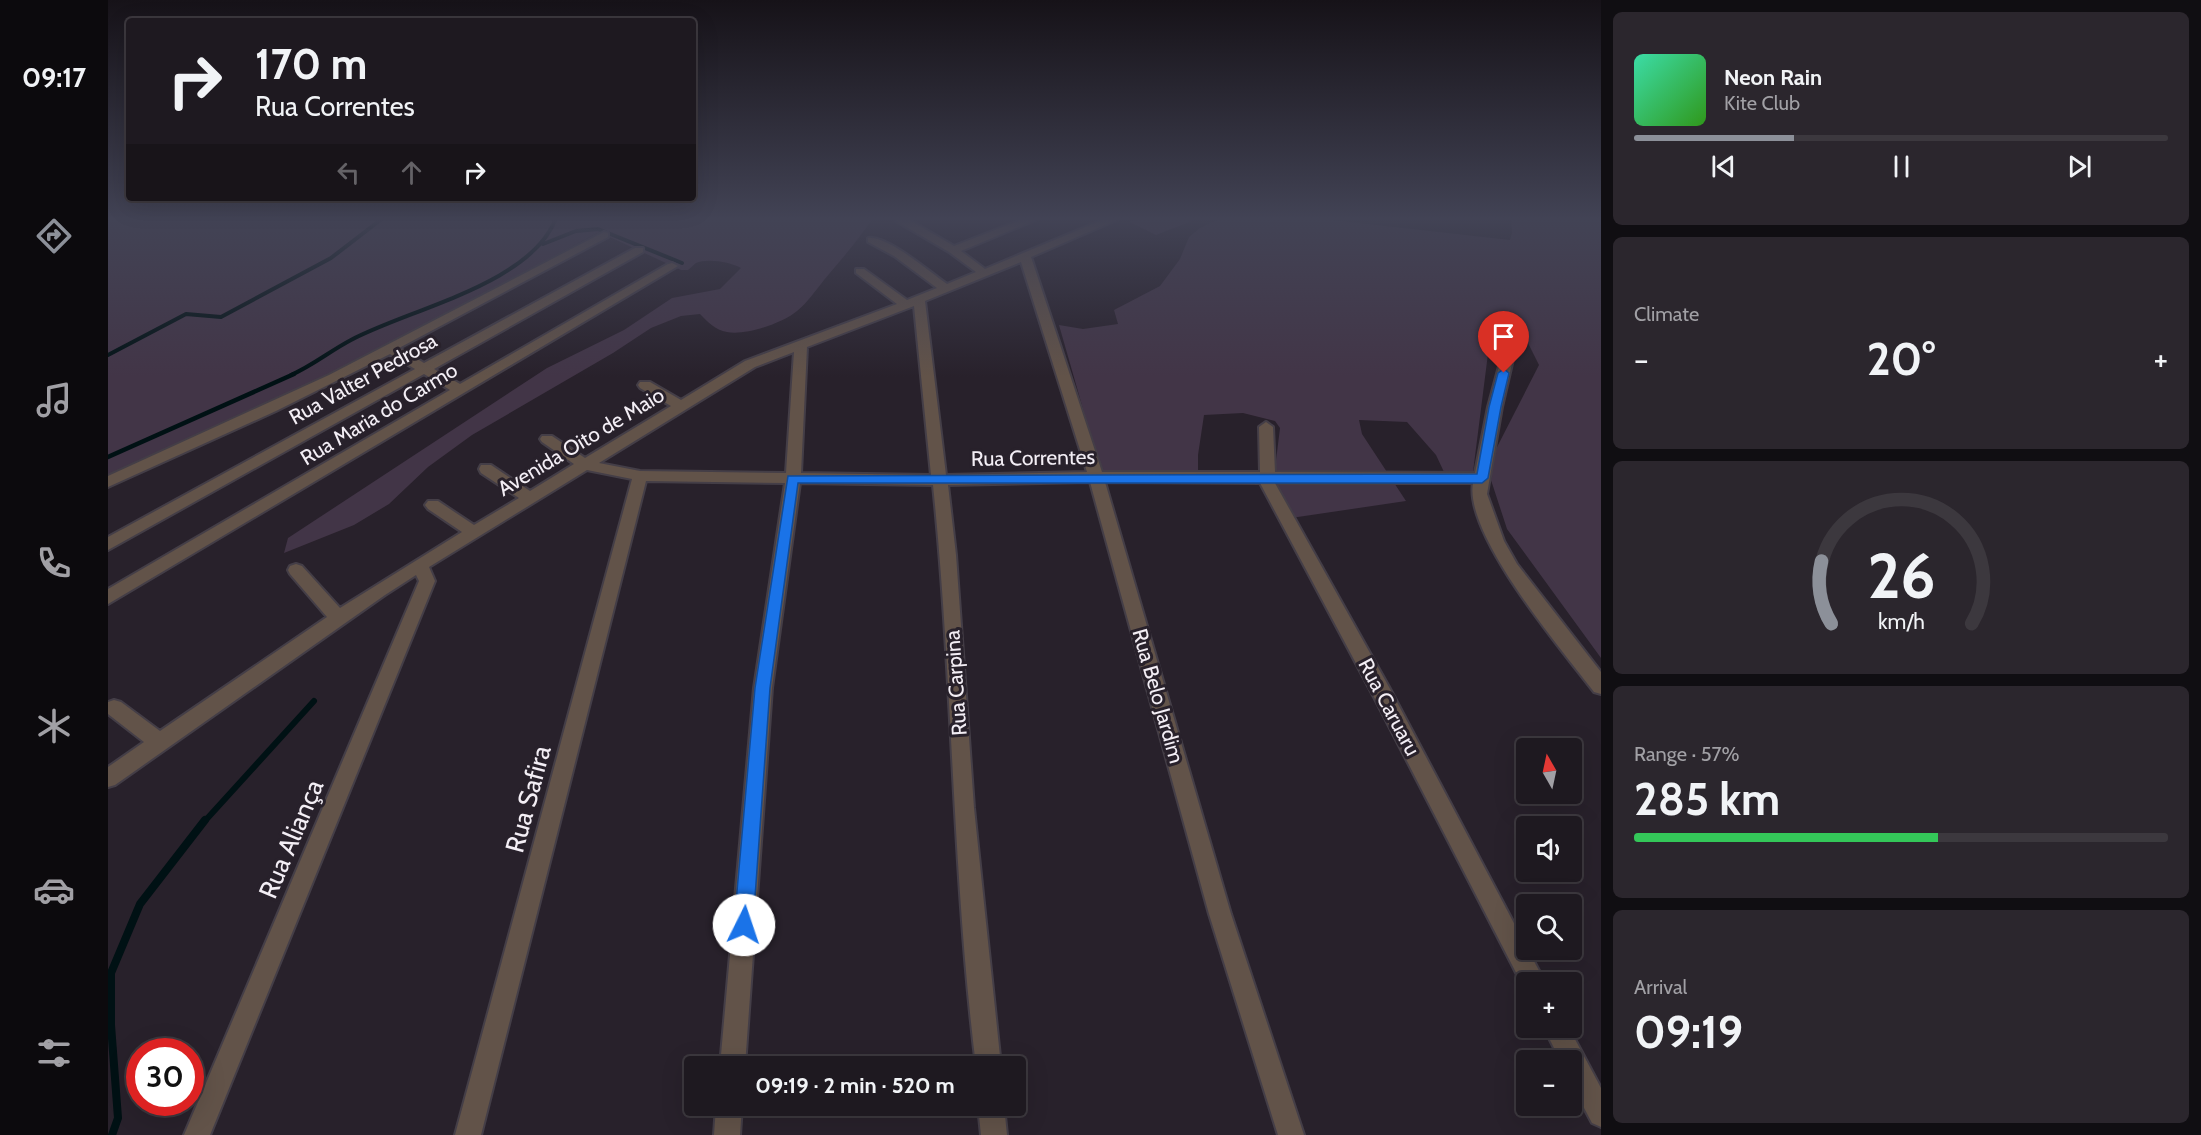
<!DOCTYPE html>
<meta charset="utf-8">
<style>
:root{--surface:#1e1920;--page:#2b262d;--text:#f1f3f6;--muted:#a1a0a5;--line:#3c383e;--accent:#8c9099}
body{margin:0;font-family:Cabin,sans-serif;background:var(--page);color:var(--text);height:100vh;display:flex;flex-direction:column;font-size:22px;white-space:nowrap}
*{box-sizing:border-box;margin:0}
p{font-size:20px;color:var(--muted)}
.icon{flex:none;width:33px;height:33px;fill:none;stroke:currentColor;stroke-width:2;stroke-linecap:round;stroke-linejoin:round}
.map{position:relative;flex:1;overflow:hidden}
.details{display:flex;flex-direction:column;gap:12px;padding:12px;background:#100e12;width:600px}
.details>*{flex:none}
.banner{position:absolute;left:18px;top:18px;width:570px;height:183px;border-radius:6px;box-shadow:0 6px 24px #0002,0 0 0 2px var(--line);background:#1e1920;color:var(--text);overflow:hidden}
.needle{width:39px;rotate:351deg}
.buttons{position:absolute;left:1408px;top:738px;display:grid;gap:12px}
.buttons a{display:grid;place-items:center;width:66px;height:66px;border-radius:6px;background:var(--surface);box-shadow:0 6px 24px #0002,0 0 0 2px var(--line);font-size:30px}
.speed{position:absolute;left:18px;top:1038px;display:flex;gap:12px;font-size:30px;font-weight:700;text-align:center}
.speed>*{display:grid;place-content:center;width:78px;height:78px;border-radius:50%;background:var(--surface);box-shadow:0 6px 24px #0002,0 0 0 2px var(--line);line-height:1}
.speed .limit{border:9px solid #d22;background:#fff;color:#111}
.pin{position:absolute;display:grid;place-items:center;width:51px;height:51px;color:#fff;margin:-62px -26px;border-radius:50% 50% 50% 0;rotate:-45deg;box-shadow:0 0 6px #0007}
.pin .icon{rotate:45deg}
.me{position:absolute;width:66px;margin:-33px;rotate:4deg;stroke-linejoin:round;filter:drop-shadow(0 0 4px #0008)}
.turn{display:flex;align-items:center;gap:21px;height:126px;padding:0 30px;font-size:27px}
.turn .icon{width:78px;height:78px;stroke-width:2.5}
.turn b{display:block;font-size:42px;line-height:51px}
.lanes{display:flex;align-items:center;height:57px;padding:0 30px;background:#0003;justify-content:center;gap:30px;direction:ltr}
.lanes .off{opacity:.35}
.big{font-size:45px;font-weight:800;line-height:1.1}
.details .card{flex:1;display:flex;flex-direction:column;justify-content:center;gap:9px;min-width:0;padding:0 21px;border-radius:9px;background:var(--page)}
.details .dial{align-items:center;gap:0}
.dial svg{height:156px;overflow:visible;fill:none;stroke:var(--line);stroke-width:7;stroke-linecap:round;text-anchor:middle}
.dial text{fill:var(--text);stroke:none}
.song{display:flex;align-items:center;gap:18px}
.cover{width:72px;height:72px;border-radius:9px;background:linear-gradient(135deg,hsl(160 70% 55%),hsl(110 70% 35%))}
.played{height:6px;border-radius:3px;background:linear-gradient(90deg,var(--accent) 30%,var(--line) 30%)}
.keys{display:flex;justify-content:space-around;direction:ltr}
.heat{display:flex;justify-content:space-between;align-items:center;font-size:33px;direction:ltr}
.charge{height:9px;border-radius:4px;background:linear-gradient(90deg,#34c759 57%,var(--line) 0)}
.trip{position:absolute;left:576px;top:1056px;width:342px;height:60px;border-radius:6px;background:var(--surface);box-shadow:0 6px 24px #0002,0 0 0 2px var(--line);font-weight:800;line-height:60px;text-align:center}
main{display:flex;flex:1;min-height:0}
.menu{display:flex;flex-direction:column;width:108px;justify-content:space-around;align-items:center;background:#0c0a0d;color:var(--muted)}
.menu .icon{width:42px;height:42px}
.menu .active{color:var(--accent)}
.menu b{font-size:27px;color:var(--text)}
.map>svg:first-child{display:block}
</style>
<main>
<nav class="menu">
<b>09:17</b>
<svg class="icon active" aria-label="directions" viewBox="0 0 24 24"><path d="M12 3l9 9-9 9-9-9zM9 14v-3h6M13 9l2 2-2 2"/></svg>
<svg class="icon" aria-label="music" viewBox="0 0 24 24"><path d="M9 18V5l10-2v13"/><circle cx="6" cy="18" r="3"/><circle cx="16" cy="16" r="3"/></svg>
<svg class="icon" aria-label="phone" viewBox="0 0 24 24"><path d="M5 4h4l2 5-3 2q2 4 5 5l2-3 5 2v4C11 20 4 13 5 4z"/></svg>
<svg class="icon" aria-label="climate" viewBox="0 0 24 24"><path d="M12 3v18M4 7l16 10M4 17L20 7"/></svg>
<svg class="icon" aria-label="car" viewBox="0 0 24 24"><path d="M5 17H2v-5l4-1 3-4h7l3 4 3 1v5h-3M9 17h6M6 11h13"/><circle cx="7" cy="17" r="2"/><circle cx="17" cy="17" r="2"/></svg>
<svg class="icon" aria-label="filters" viewBox="0 0 24 24"><path d="M4 7h16M4 17h16"/><circle cx="9" cy="7" r="2"/><circle cx="15" cy="17" r="2"/></svg>
</nav>
<div class="map">
<svg width="1493" height="1135" viewBox="0 0 1493 1135">
<rect width="100%" height="100%" fill="#28212b"/>
<path fill="#423547" d="M0,218H765C750,240 734,259 716,280C708,290 699,303 689,311C675,323 637,336 619,332C607,330 600,322 592,314L573,316L543,328L505,353L364,435L320,467L281,504L246,525L176,553L180,538L439,368L516,330L564,298L612,289L633,268C623,262 599,258 588,263C585,265 583,268 580,270H573L491,232L294,338L88,439L0,477Z
M1032,218H1078L1084,221L1048,235L1022,222Z
M1113,218H1206L1402,240L1404,233L1403,218H1493V658L1399,529L1383,480L1387,451L1431,365L1417,337L1383,330L1365,472H1336L1328,455L1299,422L1251,420L1254,434L1298,501L1183,518L1165,485L1172,428L1167,421L1135,413L1096,415L1090,455V471L993,472L951,325L975,329L1010,324L1006,310L1052,286L1072,259L1081,237L1092,228Z"/>
<g fill="none" stroke-linecap="round" stroke-linejoin="round">
<path stroke="#001114" stroke-width="4" d="M435,244L468,231L490,229L574,263
M0,355L78,314L113,317L223,258L275,218
M183,375C204,366 222,351 243,340C301,309 424,284 448,218"/>
<path stroke="#001114" stroke-width="4.5" d="M0,457L186,374"/>
<path stroke="#001114" stroke-width="6" d="M96,822L206,701"/>
<path stroke="#001114" stroke-width="8" d="M4,1135L10,1118L3,1025V973L32,904L97,820"/>
<g stroke="#443e47" stroke-width="4">
<path id="street" d="M788,218H798L846,246L918,218H932L853,251L877,269L999,218H1013L923,257L994,472H1152L1151,427L1158,422L1165,427L1167,472L1367,473L1380,407L1394,355L1395,352H1405L1406,355L1394,407L1379,494L1396,541L1409,564L1493,672V694L1486,692C1454,650 1356,535 1365,483H1167L1168,485L1281,687L1437,982H1419V991L1417,990L1267,699L1152,483L997,482L1123,914L1196,1135H1170L1101,914L982,482L840,485L848,555L866,808L893,1066H868C844,873 845,678 825,485L692,483L664,688L637,1066H612L646,688L677,483L538,481L373,1135H347L524,479L479,470L321,567L327,581L102,1135H76L311,581L308,575L277,595L7,785L0,787V767L36,742L0,714V702L6,700L13,702L52,731L219,617L182,574L180,570L182,566L188,564L194,566L232,608L354,532L320,509L317,505L320,501H330L366,525L411,498L373,473L371,469L373,465H383L422,491L466,464L434,442L432,439L434,436H444L477,458L563,406L532,388L530,385L532,382H542L573,400L637,361L789,304L748,273V269H756L799,300L829,288L786,256L760,242V238C779,235 823,273 839,284L868,272L841,252L788,221ZM913,262L979,472L838,475L817,301ZM806,306L823,475L693,473L699,347ZM686,352L678,473L532,471L491,463L647,367Z
M496,232L500,233V237L291,348L316,363L527,248H535V252L326,369L352,384L560,264L564,263L570,266L0,604V589L342,390L316,374L0,550V537L307,369L282,354L168,411L0,487V476L221,375Z
M1436,1028H1461L1493,1088V1127L1484,1123L1464,1085V1060H1452Z
M608,1106H634L632,1135H606Z
M870,1106H896L899,1135H873Z"/>
</g>
<use href="#street" fill="#625349" fill-rule="evenodd"/>
</g>
<linearGradient id="sky" x2="0" y2="1"><stop stop-color="#161218"/><stop offset="0.58" stop-color="#424355"/><stop offset="1" stop-color="#424355" stop-opacity="0"/></linearGradient>
<rect width="1493" height="377" fill="url(#sky)"/>
<path fill="#1a73e8" stroke="#114b97" stroke-width="1.5" d="M1396,369L1401,373L1393,407L1380,478L1374,483H690L662,688L645,925L642,931L636,934L629,931L626,925L647,688L680,476L1369,474L1381,407L1390,373Z"/>
<g text-anchor="middle" stroke-width="6" stroke-linejoin="round" paint-order="stroke">
<g font-size="21" fill="#f3eef5" stroke="#28212b">
<text transform="translate(255 379) rotate(-29)" y="7">Rua Valter Pedrosa</text>
<text transform="translate(271 414) rotate(-31)" y="7">Rua Maria do Carmo</text>
<text transform="translate(473 442) rotate(-31)" y="7">Avenida Oito de Maio</text>
<text transform="translate(925 458) rotate(-1)" y="7">Rua Correntes</text>
<text transform="translate(848 683) rotate(-94)" y="7">Rua Carpina</text>
<text transform="translate(1050 696) rotate(74)" y="7">Rua Belo Jardim</text>
<text transform="translate(1281 707) rotate(62)" y="7">Rua Caruaru</text>
</g>
<g font-size="26" fill="#f3eef5" stroke="#28212b">
<text transform="translate(420 799) rotate(-75)" y="9">Rua Safira</text>
<text transform="translate(183 839) rotate(-67)" y="9">Rua Aliança</text>
</g>
</g>
</svg>
<div class="buttons">
<a><svg class="needle" viewBox="-14 -14 28 28"><path d="M0-13l5 13h-10z" fill="#e53935"/><path d="M0 13l5-13h-10z" fill="#a1a0a5"/></svg></a>
<a><svg class="icon" aria-label="sound" viewBox="0 0 24 24"><path d="M4 9h4l5-4v14l-5-4H4zM17 9q2 3 0 6"/></svg></a>
<a><svg class="icon" aria-label="search" viewBox="0 0 24 24"><circle cx="10" cy="10" r="6"/><path d="M15 15l6 6"/></svg></a>
<a>+</a>
<a>−</a>
</div>
<div class="speed"><div class="limit">30</div></div>
<div class="pin" style="left:1396px;top:373px;background:#d93025"><svg class="icon" aria-label="arrive" viewBox="0 0 24 24"><path d="M6 21V4h12l-3 4 3 4H6"/></svg></div>
<svg class="me" style="left:636px;top:925px" viewBox="-20 -20 40 40"><circle r="19" fill="#fff"/><path d="M0-13L10 11 0 6-10 11z" fill="#1a73e8"/></svg>
<div class="trip">09:19 · 2 min · 520 m</div>
<div class="banner">
<div class="turn"><svg class="icon" aria-label="right" viewBox="0 0 24 24"><path d="M7 20v-9h11M14 6l5 5-5 5"/></svg><div><b>170 m</b>Rua Correntes</div></div>
<div class="lanes"><svg class="icon off" aria-label="left" viewBox="0 0 24 24"><path d="M17 20v-9H6M10 6l-5 5 5 5"/></svg><svg class="icon off" aria-label="ahead" viewBox="0 0 24 24"><path d="M12 20V5M6 11l6-6 6 6"/></svg><svg class="icon" aria-label="right" viewBox="0 0 24 24"><path d="M7 20v-9h11M14 6l5 5-5 5"/></svg></div>
</div>
</div>
<section class="details">
<div class="card">
<div class="song"><i class="cover"></i><div><b>Neon Rain</b><p>Kite Club</p></div></div>
<div class="played"></div>
<div class="keys"><svg class="icon" aria-label="previous" viewBox="0 0 24 24"><path d="M18 5L8 12l10 7zM5 5v14"/></svg><svg class="icon" aria-label="pause" viewBox="0 0 24 24"><path d="M8 5v14M16 5v14"/></svg><svg class="icon" aria-label="next" viewBox="0 0 24 24"><path d="M6 5l10 7-10 7zM19 5v14"/></svg></div>
</div>
<div class="card"><p>Climate</p>
<div class="heat"><a>−</a><b class="big">20°</b><a>+</a></div>
</div>
<div class="card dial"><svg viewBox="0 0 100 80">
<path d="M14 69A42 42 0 1 1 86 69"/>
<path d="M14 69A42 42 0 0 1 9 37" stroke="#8c9099"/>
<text x="50" y="56" font-size="32" font-weight="700">26</text>
<text x="50" y="72" font-size="11">km/h</text>
</svg></div>
<div class="card"><p>Range · 57%</p><b class="big">285 km</b><div class="charge"></div></div>
<div class="card"><p>Arrival</p><b class="big">09:19</b></div>
</section>
</main>
